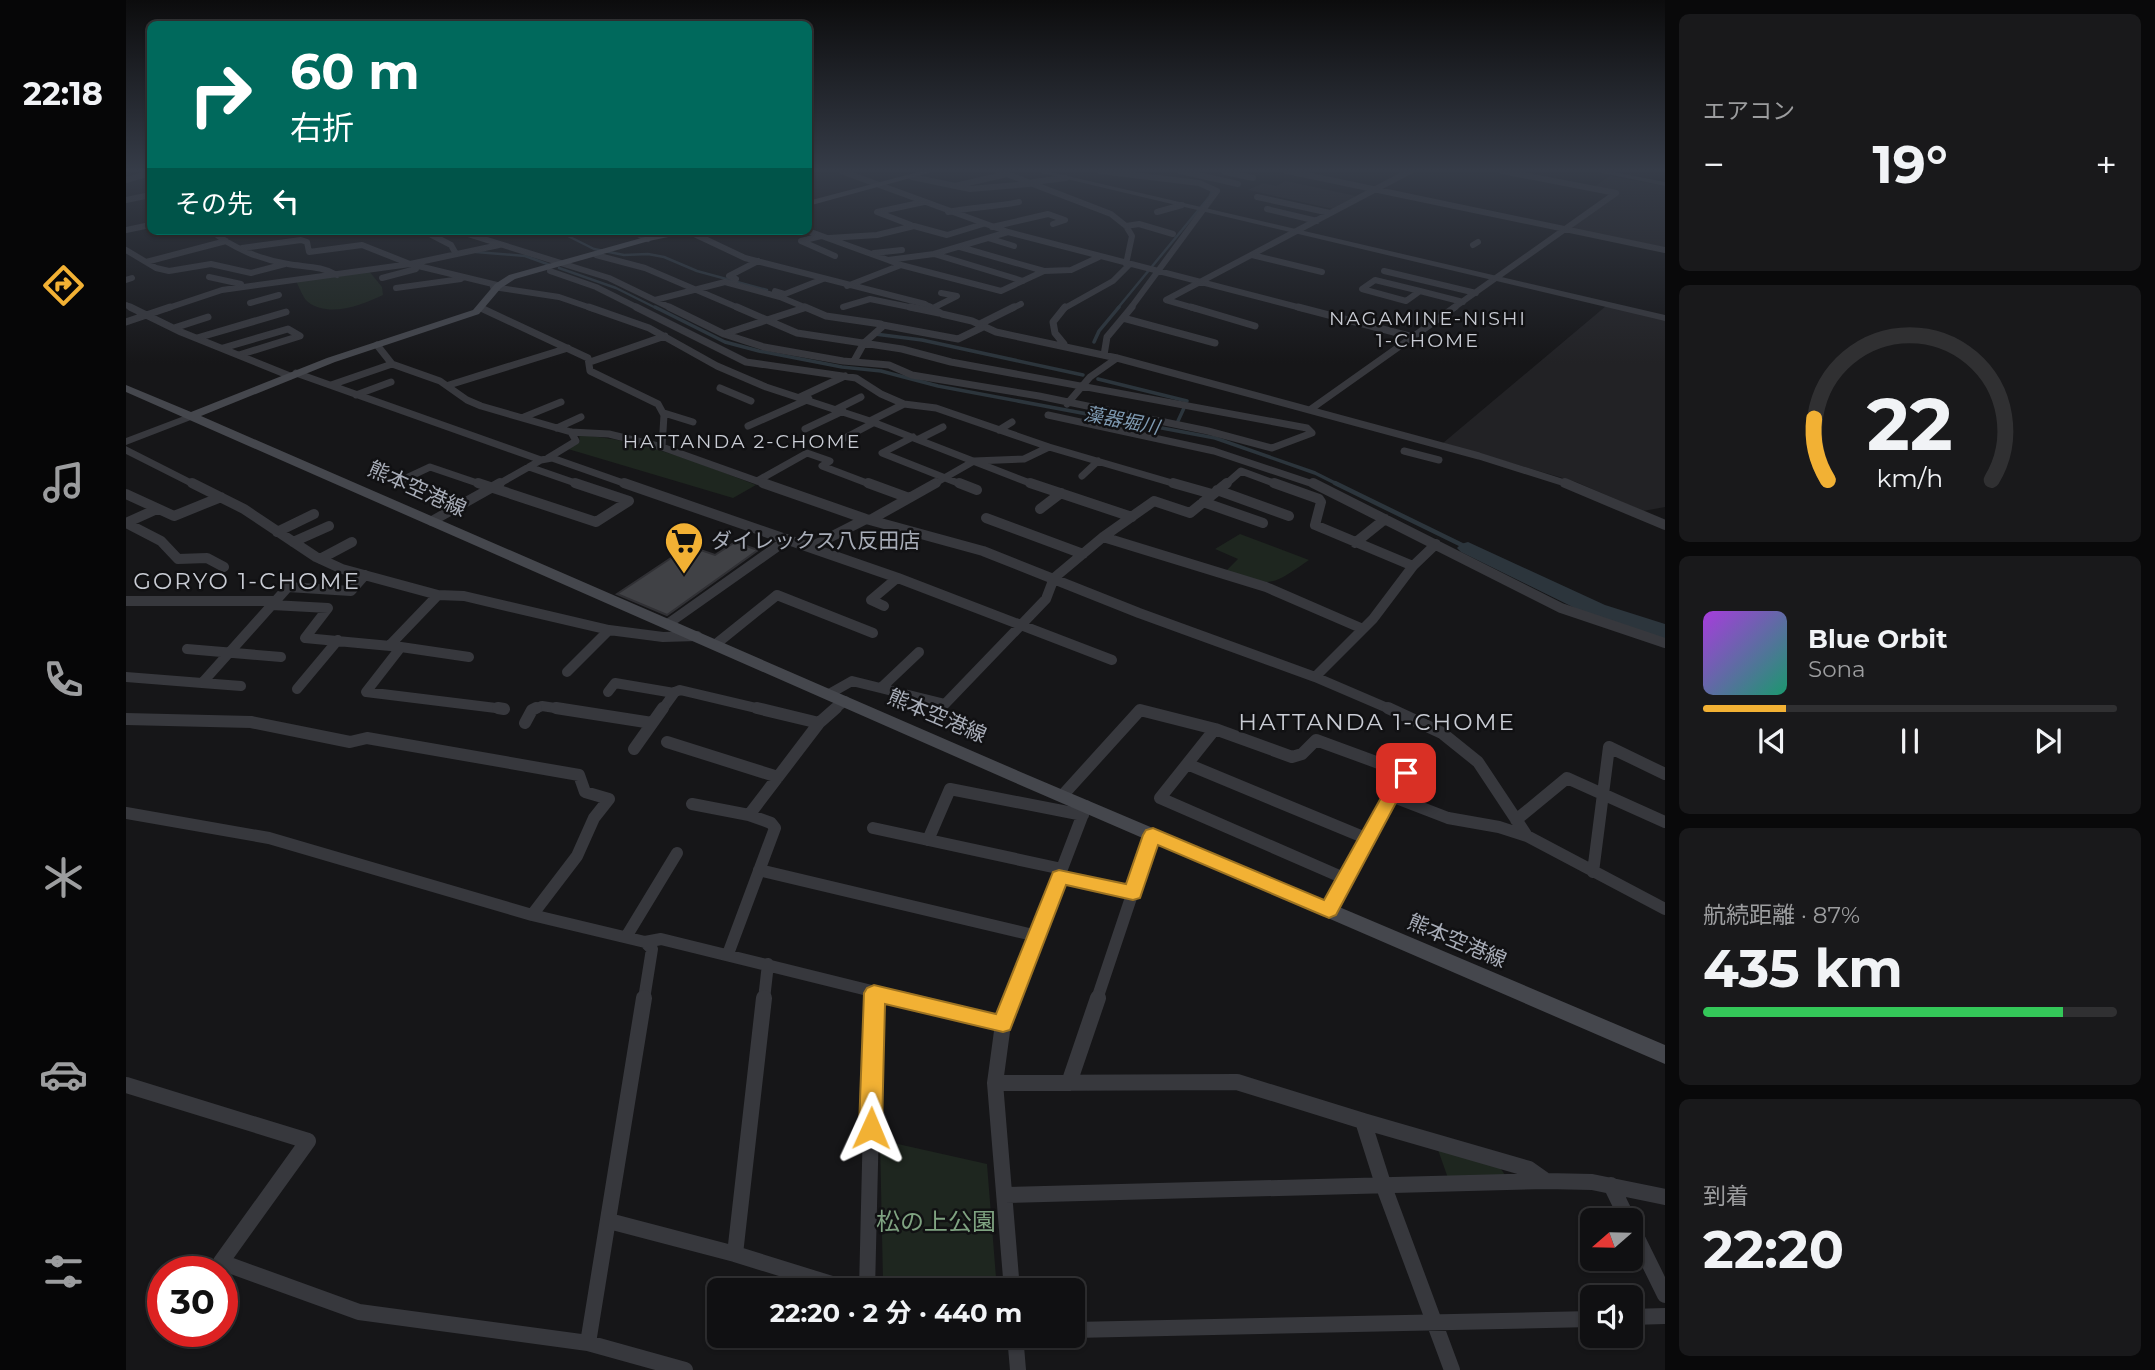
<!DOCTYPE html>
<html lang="ja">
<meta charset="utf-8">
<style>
:root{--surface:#101012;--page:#19191b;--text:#f1f3f6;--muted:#9c9d9f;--line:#303032;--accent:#f2b134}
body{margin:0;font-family:Montserrat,"Noto Sans JP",sans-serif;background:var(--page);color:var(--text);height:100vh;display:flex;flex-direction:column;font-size:26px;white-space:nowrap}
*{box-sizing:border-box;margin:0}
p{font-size:23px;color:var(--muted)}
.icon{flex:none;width:38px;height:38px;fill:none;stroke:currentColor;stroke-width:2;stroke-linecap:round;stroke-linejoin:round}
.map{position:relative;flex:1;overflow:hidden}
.details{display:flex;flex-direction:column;gap:14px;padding:14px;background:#09090a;width:490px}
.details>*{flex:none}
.hud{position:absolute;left:21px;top:21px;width:665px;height:214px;border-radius:10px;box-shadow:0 2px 5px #0004,0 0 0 2px var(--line);background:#00695c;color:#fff;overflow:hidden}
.needle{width:46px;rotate:250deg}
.fabs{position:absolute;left:1454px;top:1208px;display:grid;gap:14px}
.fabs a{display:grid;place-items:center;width:63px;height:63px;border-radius:10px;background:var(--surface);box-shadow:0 2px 5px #0004,0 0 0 2px var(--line);font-size:35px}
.speed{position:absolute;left:21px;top:1256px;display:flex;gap:14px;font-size:35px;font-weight:700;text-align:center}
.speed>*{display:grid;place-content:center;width:91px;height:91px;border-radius:50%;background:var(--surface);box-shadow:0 2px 5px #0004,0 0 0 2px var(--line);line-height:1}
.speed .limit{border:10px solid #d22;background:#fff;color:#111}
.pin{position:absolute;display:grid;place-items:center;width:60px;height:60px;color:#fff;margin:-30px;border-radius:14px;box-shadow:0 4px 10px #0006}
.me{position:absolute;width:77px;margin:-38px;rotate:1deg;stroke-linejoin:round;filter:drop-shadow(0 0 5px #0008)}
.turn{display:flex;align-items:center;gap:24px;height:147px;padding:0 28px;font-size:32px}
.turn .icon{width:91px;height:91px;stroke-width:2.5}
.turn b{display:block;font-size:49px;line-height:60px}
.then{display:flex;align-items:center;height:66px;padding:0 28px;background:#0003;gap:14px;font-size:26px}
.big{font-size:52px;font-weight:700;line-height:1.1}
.details .card{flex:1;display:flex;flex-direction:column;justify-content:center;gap:10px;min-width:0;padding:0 24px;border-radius:10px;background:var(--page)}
.details .dial{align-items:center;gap:0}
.dial svg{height:182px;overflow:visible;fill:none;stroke:var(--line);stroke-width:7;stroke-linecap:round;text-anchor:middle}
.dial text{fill:var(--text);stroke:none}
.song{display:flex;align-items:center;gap:21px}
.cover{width:84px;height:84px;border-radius:10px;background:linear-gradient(135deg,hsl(280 70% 55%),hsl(160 70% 35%))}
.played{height:7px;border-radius:4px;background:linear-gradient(90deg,var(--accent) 20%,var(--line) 20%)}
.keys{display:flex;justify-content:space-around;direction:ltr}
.heat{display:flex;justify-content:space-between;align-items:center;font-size:38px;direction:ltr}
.charge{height:10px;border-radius:5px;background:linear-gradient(90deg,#34c759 87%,var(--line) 0)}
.trip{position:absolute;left:581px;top:1278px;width:378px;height:70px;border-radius:10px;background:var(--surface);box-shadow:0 2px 5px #0004,0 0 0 2px var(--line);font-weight:700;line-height:70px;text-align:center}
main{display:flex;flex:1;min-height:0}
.menu{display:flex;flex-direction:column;width:126px;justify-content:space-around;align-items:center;background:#060607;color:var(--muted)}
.menu .icon{width:49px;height:49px}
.menu .active{color:var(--accent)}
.menu b{font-size:32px;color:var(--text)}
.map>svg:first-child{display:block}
</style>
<main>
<nav class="menu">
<b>22:18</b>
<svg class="icon active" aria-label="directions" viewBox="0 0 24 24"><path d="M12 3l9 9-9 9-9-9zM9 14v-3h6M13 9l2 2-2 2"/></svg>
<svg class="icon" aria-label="music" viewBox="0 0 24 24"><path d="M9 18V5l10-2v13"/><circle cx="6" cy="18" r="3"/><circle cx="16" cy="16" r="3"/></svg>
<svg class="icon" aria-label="phone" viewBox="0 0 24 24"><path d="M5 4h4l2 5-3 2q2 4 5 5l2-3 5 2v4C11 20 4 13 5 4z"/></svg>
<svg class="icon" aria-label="climate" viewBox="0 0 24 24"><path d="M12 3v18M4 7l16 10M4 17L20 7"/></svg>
<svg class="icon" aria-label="car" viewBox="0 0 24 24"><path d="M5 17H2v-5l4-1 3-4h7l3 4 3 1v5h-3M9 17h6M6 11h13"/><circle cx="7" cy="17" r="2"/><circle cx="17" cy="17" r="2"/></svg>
<svg class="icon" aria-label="filters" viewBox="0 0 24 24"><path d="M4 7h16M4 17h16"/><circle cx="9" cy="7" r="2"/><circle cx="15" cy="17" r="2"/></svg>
</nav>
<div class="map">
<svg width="1539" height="1370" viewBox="0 0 1539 1370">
<rect width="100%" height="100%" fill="#161618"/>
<path fill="#222225" d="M1484,176L1539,186V249L1442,229L1492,194L1466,188Z
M1160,181L1230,196L1207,209L1122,190L1137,183L1150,186Z
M1480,306L1539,320V507L1517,511L1450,482L1317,443Z"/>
<path fill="#1e261f" d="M243,271L256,287L257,295C236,305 203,318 182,302C177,298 174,289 171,283V279Z
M453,435C515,439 573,463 630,485L607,498L442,449L454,442Z
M1114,534L1183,560C1141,589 1147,585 1099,572L1112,559L1089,549Z
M754,1140L861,1164L871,1290H782L757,1281Z
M1311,1147L1373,1166L1379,1175L1323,1181Z"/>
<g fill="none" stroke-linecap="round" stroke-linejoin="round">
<path stroke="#2c353c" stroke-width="2.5" d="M432,231L468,249L498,255L522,254L538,257L571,271L641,290
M350,252L399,256L424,265
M433,268L490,288L532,309
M991,309L1084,196L1086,191L1083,188"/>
<path stroke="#2c353c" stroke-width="3.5" d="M529,307L599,342L633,351L716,367L755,371L812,386L1089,438L1189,473L1213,485
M749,334L796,340L957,375
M968,342L973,331L993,307
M972,379L1061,401
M1052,421L1058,408"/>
<path stroke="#2c353c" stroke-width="4.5" d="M1209,483L1342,548"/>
<path fill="#2c353c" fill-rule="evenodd" d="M1342,542L1479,605L1539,624V639L1463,615L1335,552L1331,548L1335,544Z"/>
</g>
<path fill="#404145" stroke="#303034" stroke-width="2" d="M609,542L632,550L541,615L491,594L563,546L589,555Z"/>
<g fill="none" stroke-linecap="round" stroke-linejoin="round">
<path stroke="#37383d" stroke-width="6" d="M715,171L882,232L1179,309
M873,171L985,214L1000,226L1006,236L1000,264
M974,171L1073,183L1091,191L1004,309
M1054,171L1112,184
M1102,171L1099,172L1127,178
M1161,171L1539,250
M786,177L844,189L903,184
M0,180L24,173
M907,182L940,178
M829,186L881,174
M1131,197L1204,213
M0,200L24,195
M1141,209L1191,221
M822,212C846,207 868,207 893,202
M1031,212L1056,205
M785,225L751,212L798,202
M1000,226L1013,224L1047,234
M866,227L922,214L939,220L927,224
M0,230L24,225
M86,231C106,248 136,260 162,264C179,267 196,266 211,275
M298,231L325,245L330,254
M332,231L483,278L547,309
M506,231L522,239
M682,231L762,260
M564,232L619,258L799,304L807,309
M467,234L480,231
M695,236L675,241L709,256
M703,238L751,235L788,226L821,235L857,224
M862,238L888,246
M1347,245L1352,242
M834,247L918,271
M116,248L175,240L181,242L183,252L236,245L284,264L371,285
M0,250L30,268L43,271L85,264L125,273L159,264
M748,253L776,250
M808,254L882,232
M470,255L519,268L615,309
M1126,255L1196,272
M20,262L100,241
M775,265L762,260L808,254L897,281
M424,271L470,287L514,309
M1258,271L1350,293
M83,277L115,284
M256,278L290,269
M610,279L603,276L632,261
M0,280L6,278
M1249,280L1294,291L1280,301L1236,289Z
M721,286L775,265L875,291L918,271L945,270L973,257
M367,287L433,297L468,309
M270,288L335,279
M649,291L659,294L697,279
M1294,291L1337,302
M529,300L599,282L654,297L683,309
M124,303L153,295
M0,305L8,309
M717,307L744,299L793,309
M807,308L831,296L815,293
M39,309L96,290L284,264L373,245
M675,309L678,308
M885,309L895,304
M937,309L987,281L1003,265
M1071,309L1040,300L1284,171
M1326,309L1490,193L1376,171"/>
<path stroke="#37383d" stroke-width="7" d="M4,307L55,332L164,376
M463,307L523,328L591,366L640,387L744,421L909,485
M510,307L620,362L730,378L755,394L778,404
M543,307L598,334L638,347L717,361L763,365L786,375L913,396L1082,431L1146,448L1186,433L1181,428L825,362L776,349L671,333L611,307
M679,307L700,316L755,324L756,327L738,343L728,361
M784,307L813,313
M804,307L816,314L846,321L870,332L991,358L1353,456L1445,485
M1065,307L1129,326
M1172,307L1287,337
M355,308L462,358L464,371L532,404L538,415L536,447L642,485
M997,318L1089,343
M0,322L44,307
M854,324L888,307
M757,325L832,339L857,327
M48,328L82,317
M598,334L678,308
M71,338L160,312
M938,344L929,333L927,322L939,307
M251,345L266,364L314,381L341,400L355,406L445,432L483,434L536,447
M97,348L162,329L174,336L113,355
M978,355L981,337L1006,307
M464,362L539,336
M170,373L415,460
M205,385L266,364
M323,385L442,348
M594,388L625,401
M230,395L265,382
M674,397L719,376
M941,404L964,377L991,358
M711,409L735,397
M1185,409L1329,307
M538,413L567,422
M922,415L1088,451L1190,485
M398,417L435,402
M744,421L778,404L810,408L923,447
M622,426L683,399
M431,428L455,417
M679,429L717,411
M873,430L886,422
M787,437L756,453L837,485
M793,439L817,427
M715,440L749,422
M0,450L69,485
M1278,451L1313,460
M422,458L450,441L445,432
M403,467L455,485
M956,476L972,461
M274,481L304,467L357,485
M631,481L681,453L704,461L696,466L746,485
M371,485L415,460L426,458L503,485
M806,485L848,461L898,459L923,447L1053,485
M1099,485L1115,471L1153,485"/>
<path stroke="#37383d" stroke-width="10" d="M66,483L118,509L190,557L216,569L312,595L338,596L483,630L537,637L571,636
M352,483L470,522L503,501L449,483
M498,483L772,578L986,660
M637,483L740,519L857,551L1013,613L1189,677L1266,710
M742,483L783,498
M833,483L851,490
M904,483L1006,517
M1047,483L1086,494
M1148,483L1193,499L1195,502L1189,525L1287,566
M1187,483L1435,608L1539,643
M1439,483L1539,525
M1091,490L1163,516
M0,494L48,516L95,497
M1077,502L1137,523
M914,509L935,493
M860,518L957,554
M744,520L810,483
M306,521L374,483
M0,523L35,541L52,559L81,558L98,567
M0,523L31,509
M151,532L188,514
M977,537L1140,587L1237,629
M167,542L203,526
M1229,543L1259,519
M685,547L740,519
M194,559L226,542
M0,601H150
M146,605L202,608L179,638L275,647L240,692L378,709
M758,606L745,600L771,578
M543,623L662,539
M590,644L651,595L747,633
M264,645L312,595
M275,647L343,657
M61,649L155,657
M441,672L483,630
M0,677L76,683L162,587L225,591L239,575
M1189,677L1247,619L1287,566L1310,544
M76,683L115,686
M755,688L793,652
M171,689L212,640
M482,692L489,683L548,693
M703,694L726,681L819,704L920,599L928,578L977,537L1028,501L1064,513L1101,483
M406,710L416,706L442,710
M536,710L549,692L554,690L638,710
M708,710L719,701"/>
<path stroke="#37383d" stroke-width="12" d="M372,708L378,709
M430,708L526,723
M631,708L693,723
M1262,708L1316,733L1352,762L1401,836
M0,719L125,722L224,742L241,738L453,775L459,792L483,799L468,818L451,856L406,915
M399,723L406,710L410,708
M1089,729L1034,798L1220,879
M541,742L652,777
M508,749L537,708
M1061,764L1242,839
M936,796L1014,710L1089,729L1166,757L1176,754L1190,740L1280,773L1265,796
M566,804L623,815
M0,813L143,838L406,915L519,942L535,939L778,999
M1390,820L1441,778L1539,822
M747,828L936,869
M802,840L824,789L957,815
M633,870L911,936
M1467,872L1483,747L1539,774
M933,877L1007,893
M1203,910L1265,796L1322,818L1373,827L1401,836L1539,909
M500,937L551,853
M602,954L649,828L645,823L623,815L693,723L710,708
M518,999L526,949L519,942
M638,999L642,964
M748,999V993
M886,999L960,806
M971,999L1026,835"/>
<path stroke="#37383d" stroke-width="16" d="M771,998L877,1024
M869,1083L1111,1082L1237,1121L1258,1187L1326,1370
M943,1083L972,998
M0,1085L182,1141L95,1262L233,1312L462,1343L518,998
M1237,1121L1403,1169L1420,1181
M1485,1185L1502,1220
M879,1195L1420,1181L1466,1182L1539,1197
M483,1221L609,1254L725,1290
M1505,1226L1539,1295
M609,1254L638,998
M741,1290L748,998
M886,1290L869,1083L877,1024L887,998
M1505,1317L1539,1316
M947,1330L1466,1319
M889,1335L892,1370
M462,1343L559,1370"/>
<path fill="#37383d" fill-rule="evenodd" d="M907,171H920L1539,315V321Z
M1467,171H1482L1539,182V186Z
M66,413L70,414V418L0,445V438Z"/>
<path fill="#45474d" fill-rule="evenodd" d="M796,171H810L682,206V201Z
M552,231H571L523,241L389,279L375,288L353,314L209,362L75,416L897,773L1539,1045V1064L885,781L0,392V385L65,412L201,358L347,310L369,284L383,275L519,237Z"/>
</g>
<linearGradient id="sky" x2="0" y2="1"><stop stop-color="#0c0c0d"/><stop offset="0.47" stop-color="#363c48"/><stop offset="1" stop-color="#363c48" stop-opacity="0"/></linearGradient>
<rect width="1539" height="363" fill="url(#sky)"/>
<path fill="#f2b134" stroke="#9d7322" stroke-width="2" d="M1280,767L1289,773L1273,797L1210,915L1203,918L1196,915L1032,845L1014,898L1007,900L940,885L884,1030L877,1032L759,1004L756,1128L753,1135L745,1138L737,1135L733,1128L738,993L741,988L748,985L870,1014L927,872L933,870L1000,884L1017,835L1020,830L1027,828L1198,900L1256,796L1274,769Z"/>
<defs>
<g id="supermarket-pin" transform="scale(2.0125)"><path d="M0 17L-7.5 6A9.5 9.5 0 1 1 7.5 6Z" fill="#f2b134" stroke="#111113"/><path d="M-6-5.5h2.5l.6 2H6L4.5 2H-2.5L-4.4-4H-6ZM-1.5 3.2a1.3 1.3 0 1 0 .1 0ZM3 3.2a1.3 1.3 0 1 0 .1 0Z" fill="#111"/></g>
</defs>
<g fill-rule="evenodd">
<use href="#supermarket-pin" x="558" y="541"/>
</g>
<g text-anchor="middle" stroke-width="5" stroke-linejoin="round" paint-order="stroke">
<g font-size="19" letter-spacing="2" fill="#c9ccd4" stroke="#111113">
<text x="1302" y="325">NAGAMINE-NISHI<tspan x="1302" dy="22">1-CHOME</tspan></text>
<text x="616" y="448">HATTANDA 2-CHOME</text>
</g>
<g font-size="19" font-style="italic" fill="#7f9bb3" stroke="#111113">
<text transform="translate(996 420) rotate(11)" y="7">藻器堀川</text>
</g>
<g font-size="21" fill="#a8adb8" stroke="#111113">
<text transform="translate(291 489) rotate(24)" y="7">熊本空港線</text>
<text transform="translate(811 716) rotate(23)" y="7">熊本空港線</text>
<text transform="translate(1331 941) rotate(23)" y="7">熊本空港線</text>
</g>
<g font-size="21" fill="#a8adb8" stroke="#111113" text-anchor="start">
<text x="585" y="548">ダイレックス八反田店</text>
</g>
<g font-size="23" letter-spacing="2" fill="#c9ccd4" stroke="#111113">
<text x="121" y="589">GORYO 1-CHOME</text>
<text x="1251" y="730">HATTANDA 1-CHOME</text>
</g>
<g font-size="24" fill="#7fa381" stroke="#111113">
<text x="810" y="1230">松の上公園</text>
</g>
</g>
</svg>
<div class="fabs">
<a><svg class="needle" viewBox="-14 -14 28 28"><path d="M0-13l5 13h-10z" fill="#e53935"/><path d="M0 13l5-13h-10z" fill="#9c9d9f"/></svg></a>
<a><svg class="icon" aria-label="sound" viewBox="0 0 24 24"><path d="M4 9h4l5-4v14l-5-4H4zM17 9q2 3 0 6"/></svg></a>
</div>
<div class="speed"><div class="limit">30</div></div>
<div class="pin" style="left:1280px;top:773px;background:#d93025"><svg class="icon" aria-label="arrive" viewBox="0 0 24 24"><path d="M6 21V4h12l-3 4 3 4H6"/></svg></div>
<svg class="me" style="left:745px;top:1128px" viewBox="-20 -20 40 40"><path d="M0-17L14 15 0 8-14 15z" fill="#f2b134" stroke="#fff" stroke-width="4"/></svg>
<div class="trip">22:20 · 2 分 · 440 m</div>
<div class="hud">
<div class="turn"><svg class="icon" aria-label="right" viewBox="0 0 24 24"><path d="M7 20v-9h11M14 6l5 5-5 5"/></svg><div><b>60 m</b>右折</div></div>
<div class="then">その先<svg class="icon" aria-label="left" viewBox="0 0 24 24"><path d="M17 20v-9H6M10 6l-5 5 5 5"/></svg></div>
</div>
</div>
<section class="details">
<div class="card"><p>エアコン</p>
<div class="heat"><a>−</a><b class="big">19°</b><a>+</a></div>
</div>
<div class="card dial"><svg viewBox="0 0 100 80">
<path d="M14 69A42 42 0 1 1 86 69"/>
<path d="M14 69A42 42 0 0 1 8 42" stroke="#f2b134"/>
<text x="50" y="56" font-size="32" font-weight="700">22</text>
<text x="50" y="72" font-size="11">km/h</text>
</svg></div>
<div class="card">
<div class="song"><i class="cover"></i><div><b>Blue Orbit</b><p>Sona</p></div></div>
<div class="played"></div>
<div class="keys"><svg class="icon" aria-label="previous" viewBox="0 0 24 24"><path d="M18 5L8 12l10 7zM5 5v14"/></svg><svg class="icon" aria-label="pause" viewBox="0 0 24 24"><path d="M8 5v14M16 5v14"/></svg><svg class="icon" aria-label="next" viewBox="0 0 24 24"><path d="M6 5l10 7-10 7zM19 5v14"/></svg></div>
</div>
<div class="card"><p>航続距離 · 87%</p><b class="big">435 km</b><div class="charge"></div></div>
<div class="card"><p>到着</p><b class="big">22:20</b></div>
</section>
</main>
